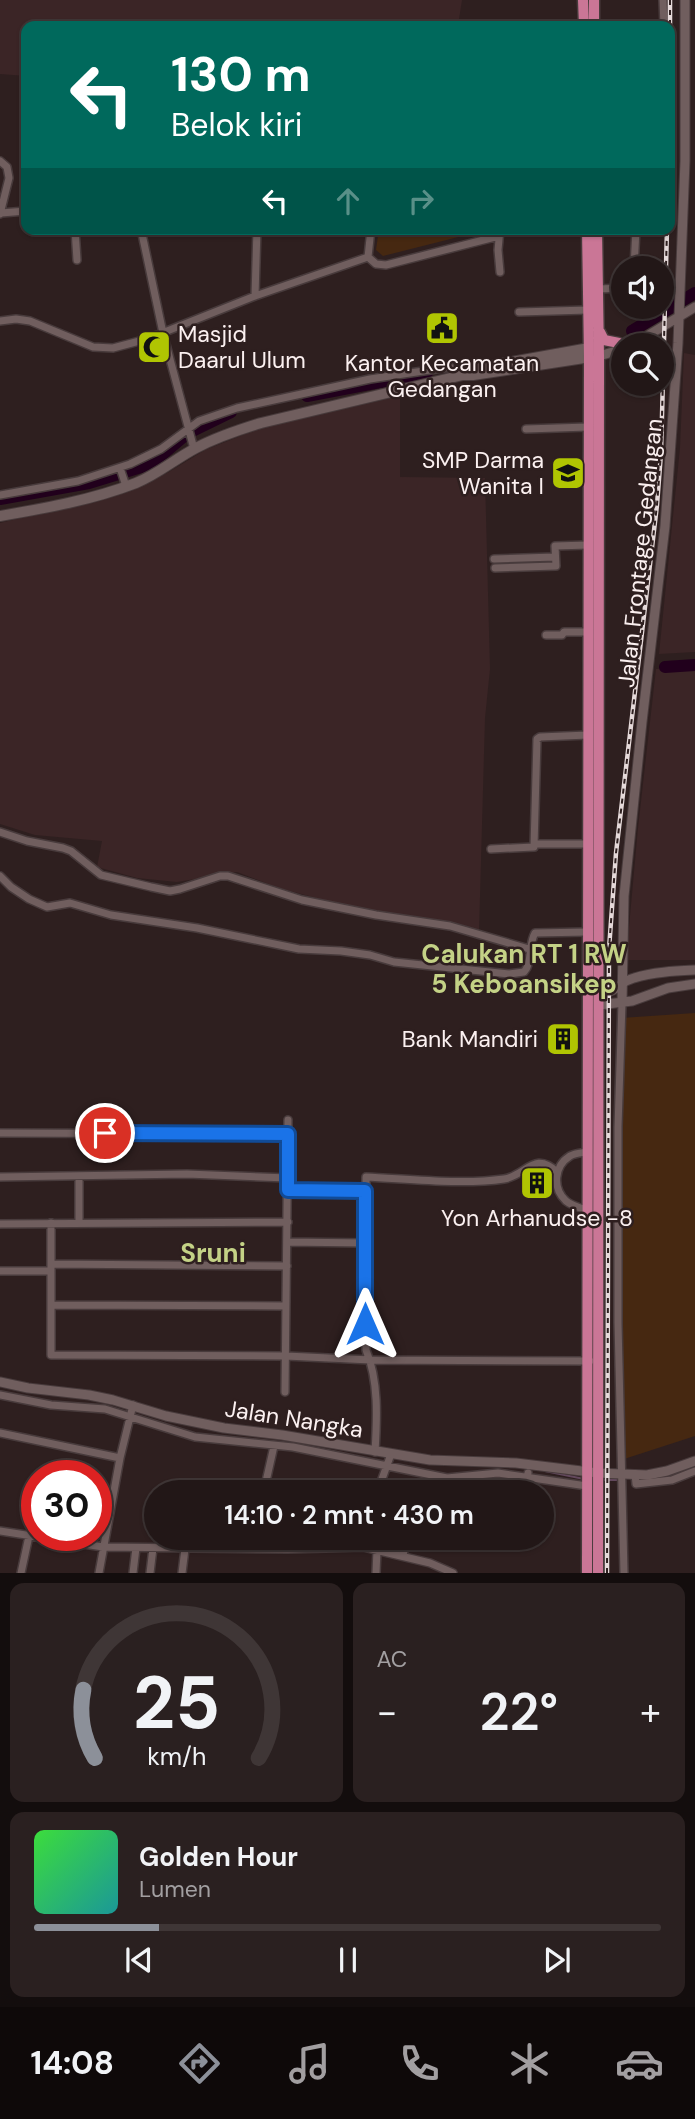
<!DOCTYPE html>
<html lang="id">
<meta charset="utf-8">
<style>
:root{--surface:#221717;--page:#2a2020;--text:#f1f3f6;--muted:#a29fa1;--line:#3f3636;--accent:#8c9099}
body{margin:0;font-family:"DM Sans",sans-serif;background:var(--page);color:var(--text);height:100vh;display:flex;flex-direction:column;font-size:26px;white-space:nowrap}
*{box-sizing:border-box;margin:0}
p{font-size:23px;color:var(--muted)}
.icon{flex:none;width:38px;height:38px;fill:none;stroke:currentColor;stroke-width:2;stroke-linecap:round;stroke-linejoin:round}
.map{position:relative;height:1573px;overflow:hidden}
.drawer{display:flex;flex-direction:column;gap:10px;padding:10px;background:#130d0d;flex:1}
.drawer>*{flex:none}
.banner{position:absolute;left:21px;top:21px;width:654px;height:214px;border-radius:14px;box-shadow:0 2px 5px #0004,0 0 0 2px var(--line);background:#00695c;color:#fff;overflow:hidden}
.tools{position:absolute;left:611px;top:256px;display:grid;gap:14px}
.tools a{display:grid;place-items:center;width:63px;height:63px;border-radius:50%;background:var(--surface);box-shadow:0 2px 5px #0004,0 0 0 2px var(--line);font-size:35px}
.speed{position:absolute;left:21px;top:1460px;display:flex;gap:14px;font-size:35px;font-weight:700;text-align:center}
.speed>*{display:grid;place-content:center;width:91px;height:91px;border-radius:50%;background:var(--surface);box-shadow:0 2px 5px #0004,0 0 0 2px var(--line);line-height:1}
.speed .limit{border:10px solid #d22;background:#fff;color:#111}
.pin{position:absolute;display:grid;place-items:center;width:60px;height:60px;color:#fff;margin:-30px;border:4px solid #fff;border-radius:50%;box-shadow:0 2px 7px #0007}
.me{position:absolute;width:77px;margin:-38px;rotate:0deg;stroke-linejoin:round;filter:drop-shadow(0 0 5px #0008)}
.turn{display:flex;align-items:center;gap:24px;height:147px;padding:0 35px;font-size:32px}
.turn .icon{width:91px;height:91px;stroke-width:2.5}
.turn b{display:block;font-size:49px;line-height:60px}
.lanes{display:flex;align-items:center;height:66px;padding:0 35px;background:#0003;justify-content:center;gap:35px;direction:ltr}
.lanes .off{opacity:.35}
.big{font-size:52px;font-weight:600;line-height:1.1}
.drawer .card{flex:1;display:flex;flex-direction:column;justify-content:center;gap:10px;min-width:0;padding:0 24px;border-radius:14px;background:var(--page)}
.drawer .dial{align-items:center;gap:0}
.dial svg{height:182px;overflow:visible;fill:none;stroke:var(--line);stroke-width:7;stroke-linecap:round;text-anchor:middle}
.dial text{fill:var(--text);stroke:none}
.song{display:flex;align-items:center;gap:21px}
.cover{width:84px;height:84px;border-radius:10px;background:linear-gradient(135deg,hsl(120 70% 55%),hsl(180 70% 35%))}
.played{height:7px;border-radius:4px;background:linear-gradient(90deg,var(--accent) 20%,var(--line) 20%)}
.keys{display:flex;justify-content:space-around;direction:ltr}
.heat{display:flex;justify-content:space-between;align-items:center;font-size:38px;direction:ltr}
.drawer .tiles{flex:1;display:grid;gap:10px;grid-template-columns:1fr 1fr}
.card:last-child{grid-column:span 2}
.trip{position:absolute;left:144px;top:1480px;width:410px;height:70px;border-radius:35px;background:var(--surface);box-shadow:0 2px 5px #0004,0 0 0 2px var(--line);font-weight:600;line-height:70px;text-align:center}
.tabs{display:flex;height:112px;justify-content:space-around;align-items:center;background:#0e0909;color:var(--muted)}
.tabs .icon{width:49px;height:49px}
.tabs .selected{color:var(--accent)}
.tabs b{font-size:32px;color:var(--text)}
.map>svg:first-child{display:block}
</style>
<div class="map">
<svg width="695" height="1573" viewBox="0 0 695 1573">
<rect width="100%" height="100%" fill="#2e1f1f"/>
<path fill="#3b2526" d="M0,0H462L459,19L535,26H26V76L0,74Z
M684,353L695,355V652L659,654L680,448Z
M400,396V477L485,478L490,669L485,718L479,932L342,905L279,888L237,872L177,882L137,878L97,867L102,841L35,835L0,824V523L125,493L167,473L205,450L258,429Z
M695,667V960H626L638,828L656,669Z"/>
<path fill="#462811" d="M379,229H490L383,256L376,250Z
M695,1013V1436L621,1460V1018Z"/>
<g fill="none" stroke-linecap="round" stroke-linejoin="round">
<path stroke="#62485c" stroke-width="2" d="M444,1465H456
M545,1471L584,1479
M669,1475L688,1470
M603,1480H619"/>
<path stroke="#21001c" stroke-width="12" d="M632,331L695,293
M307,396L427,373
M0,499L89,483L151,464L188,433L231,412
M665,667L695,665"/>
<g stroke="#483b3c" stroke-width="10">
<path id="minor" d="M663,0L664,26
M0,161L7,167L9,178L0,214
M1,213L26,211
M75,229L77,260
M141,229L163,333L194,449
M500,229L498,250L500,272
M368,257L376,264L386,265L499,236
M368,257L371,229
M634,268L636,229
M598,289L623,288
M255,296L257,229
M519,312L588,310
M0,321L16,319L30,321L93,347L113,348L147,339L255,296L368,257
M526,429L588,427
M120,468L126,486
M0,495L78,481L130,464L161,449L199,421L237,408L370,379L450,367L458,376
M494,559L555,557
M495,568L556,566L555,546L588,545
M546,635H562L564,632H588
M0,832L27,841L63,848L71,851L101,875L151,887L170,891L180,889L220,876H228L302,900L376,915L450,926L529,949
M535,844H587
M491,849L534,847L537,739L540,737L588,735
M0,876L11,887L29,899L47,907L70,903L111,915L197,928L299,949L341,951L370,955L394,962L509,974L524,972C533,962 528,945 535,933L587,932
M622,1003L618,1127V1323L624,1573
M0,1133L288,1134
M0,1177L187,1174L288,1178
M79,1177V1223
M288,1190L365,1191
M587,1210C580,1208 572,1206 566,1201C552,1188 554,1166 570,1156C575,1153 581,1153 587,1152
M51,1223V1355L286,1356L371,1360L590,1361
M0,1224L288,1222
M287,1242L366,1243
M51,1264L287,1266
M0,1271H51
M51,1305L286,1306
M285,1392L288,1120
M0,1395L51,1405L105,1409L195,1437L293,1447L447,1478L498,1473L587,1486
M0,1433L120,1458
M375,1452C377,1419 379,1381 366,1350V1177C409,1179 462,1185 504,1179C526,1176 534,1150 557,1172
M635,1474L636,1484L672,1480L695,1471
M265,1486L274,1446
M296,1486L321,1493
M377,1493L391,1454
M525,1493L528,1473
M0,1531L103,1547L288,1549L363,1547L430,1563L453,1573
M403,1555L407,1538
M21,1573L29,1536
M99,1573L120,1458L133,1405
M133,1573L136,1548
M150,1573L153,1548
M182,1573L185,1549
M376,1573L377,1550"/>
</g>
<g stroke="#483b3c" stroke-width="11">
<path id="tertiary" d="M632,345L695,307
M599,356L623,349
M599,993C620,992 618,982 634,978C653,972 675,971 695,970
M622,1003L624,896L642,722L665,526L678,343L685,161V0
M599,1005L632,1001L668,988L695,984
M0,1382L28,1388L89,1395L113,1400L166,1416L224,1428L282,1435L430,1460L516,1463L598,1473L647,1475L667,1471L695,1461"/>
</g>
<g stroke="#483b3c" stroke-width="12">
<path id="secondary" d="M464,375L472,369L595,347
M0,516C46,508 92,500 136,483C158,474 175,459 196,448C217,437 238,430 261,423L463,375H473L597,356"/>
</g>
<g stroke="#483b3c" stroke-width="13">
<path id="trunk" d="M583,0L584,26
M594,0V26
M587,229L589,357L587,1573
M597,229L599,356L598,1573
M600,332L604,340L619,343"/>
</g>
<use href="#minor" stroke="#705e5e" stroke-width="7"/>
<use href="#tertiary" stroke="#705e5e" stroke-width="9"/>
<use href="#secondary" stroke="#705e5e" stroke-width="10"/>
<use href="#trunk" stroke="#ca7696" stroke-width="10"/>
<g stroke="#e5d9d9" stroke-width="4.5">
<path id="rail" d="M670,0V26
M670,42V108
M607,1573L609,949L616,853L657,505L661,453L667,229"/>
</g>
<use href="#rail" stroke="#2e1f1f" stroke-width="2" stroke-dasharray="5" stroke-linecap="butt"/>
</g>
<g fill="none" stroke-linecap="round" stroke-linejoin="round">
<g stroke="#114b97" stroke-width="18">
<path id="route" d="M105,1133L288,1134V1190L365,1191V1324"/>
</g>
<use href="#route" stroke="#1a73e8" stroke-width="12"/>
</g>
<defs>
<g id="civic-square" transform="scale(1.75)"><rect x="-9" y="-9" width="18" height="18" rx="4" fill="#b0c502" stroke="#2e1f1f"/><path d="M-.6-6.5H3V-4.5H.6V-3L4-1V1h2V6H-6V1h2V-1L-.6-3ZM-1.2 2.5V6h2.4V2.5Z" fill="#111"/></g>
<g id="mosque-square" transform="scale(1.75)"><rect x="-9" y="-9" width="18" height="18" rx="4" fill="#b0c502" stroke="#2e1f1f"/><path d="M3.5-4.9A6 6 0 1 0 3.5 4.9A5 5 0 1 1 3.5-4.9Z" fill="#111"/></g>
<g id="school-square" transform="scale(1.75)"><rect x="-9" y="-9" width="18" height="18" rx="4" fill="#b0c502" stroke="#2e1f1f"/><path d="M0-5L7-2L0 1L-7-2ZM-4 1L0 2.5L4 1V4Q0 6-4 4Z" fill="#111"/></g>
<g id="building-square" transform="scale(1.75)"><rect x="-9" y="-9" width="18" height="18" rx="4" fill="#b0c502" stroke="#2e1f1f"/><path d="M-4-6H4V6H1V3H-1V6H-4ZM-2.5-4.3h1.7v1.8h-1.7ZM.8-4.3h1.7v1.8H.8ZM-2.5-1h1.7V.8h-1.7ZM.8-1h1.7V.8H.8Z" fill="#111"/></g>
</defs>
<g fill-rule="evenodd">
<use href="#civic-square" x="442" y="328"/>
<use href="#mosque-square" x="154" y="347"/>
<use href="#school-square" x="568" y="473"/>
<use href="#building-square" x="563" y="1039"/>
<use href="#building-square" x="537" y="1183"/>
</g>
<g text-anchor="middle" stroke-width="5" stroke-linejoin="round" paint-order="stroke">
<g font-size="23" fill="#fbf0f0" stroke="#2e1f1f">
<text x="178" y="342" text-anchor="start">Masjid<tspan x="178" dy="26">Daarul Ulum</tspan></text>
<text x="442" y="371">Kantor Kecamatan<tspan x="442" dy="26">Gedangan</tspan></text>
<text x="544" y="468" text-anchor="end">SMP Darma<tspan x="544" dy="26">Wanita I</tspan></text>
<text x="538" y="1047" text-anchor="end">Bank Mandiri</text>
<text x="537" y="1226">Yon Arhanudse -8</text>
</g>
<g font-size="23" fill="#fbf0f0" stroke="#2e1f1f">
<text transform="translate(640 553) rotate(-84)" y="8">Jalan Frontage Gedangan</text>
<text transform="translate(294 1419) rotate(9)" y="8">Jalan Nangka</text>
</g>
<g font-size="26" font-weight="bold" fill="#c4d286" stroke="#2e1f1f">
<text x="524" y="963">Calukan RT 1 RW<tspan x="524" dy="30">5 Keboansikep</tspan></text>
<text x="213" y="1262">Sruni</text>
</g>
</g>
</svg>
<div class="tools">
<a><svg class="icon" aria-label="sound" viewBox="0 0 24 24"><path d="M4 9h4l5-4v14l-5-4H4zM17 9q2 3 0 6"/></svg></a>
<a><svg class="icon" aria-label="search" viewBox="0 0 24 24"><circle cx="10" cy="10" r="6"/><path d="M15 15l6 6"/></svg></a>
</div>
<div class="speed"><div class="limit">30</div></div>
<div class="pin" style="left:105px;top:1133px;background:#d93025"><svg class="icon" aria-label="arrive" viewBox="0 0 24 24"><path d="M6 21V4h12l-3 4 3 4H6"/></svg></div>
<svg class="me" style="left:365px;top:1324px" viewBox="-20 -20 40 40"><path d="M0-17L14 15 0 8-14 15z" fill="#1a73e8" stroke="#fff" stroke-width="4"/></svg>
<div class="trip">14:10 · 2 mnt · 430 m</div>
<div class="banner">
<div class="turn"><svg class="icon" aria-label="left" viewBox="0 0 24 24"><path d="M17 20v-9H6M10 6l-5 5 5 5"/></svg><div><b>130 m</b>Belok kiri</div></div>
<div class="lanes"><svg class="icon" aria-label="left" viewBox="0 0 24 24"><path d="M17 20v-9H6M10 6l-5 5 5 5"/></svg><svg class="icon off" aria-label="ahead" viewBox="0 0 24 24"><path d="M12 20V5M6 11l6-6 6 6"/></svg><svg class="icon off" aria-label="right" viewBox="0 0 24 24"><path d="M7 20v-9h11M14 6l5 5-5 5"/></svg></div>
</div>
</div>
<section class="drawer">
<div class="tiles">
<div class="card dial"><svg viewBox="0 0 100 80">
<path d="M14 69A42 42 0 1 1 86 69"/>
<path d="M14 69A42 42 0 0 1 9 39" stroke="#8c9099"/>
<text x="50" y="56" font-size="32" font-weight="700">25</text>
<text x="50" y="72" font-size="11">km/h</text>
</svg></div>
<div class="card"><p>AC</p>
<div class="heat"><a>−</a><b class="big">22°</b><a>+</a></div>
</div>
<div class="card">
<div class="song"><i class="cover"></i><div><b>Golden Hour</b><p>Lumen</p></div></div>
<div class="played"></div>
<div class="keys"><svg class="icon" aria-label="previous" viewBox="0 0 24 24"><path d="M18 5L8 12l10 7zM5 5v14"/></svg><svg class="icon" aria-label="pause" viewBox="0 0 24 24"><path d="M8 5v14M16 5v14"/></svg><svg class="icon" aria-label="next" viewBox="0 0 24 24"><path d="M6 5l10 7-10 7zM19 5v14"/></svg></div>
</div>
</div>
</section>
<nav class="tabs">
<b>14:08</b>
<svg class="icon selected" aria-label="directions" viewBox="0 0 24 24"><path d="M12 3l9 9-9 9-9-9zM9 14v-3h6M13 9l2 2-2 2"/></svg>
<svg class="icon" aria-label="music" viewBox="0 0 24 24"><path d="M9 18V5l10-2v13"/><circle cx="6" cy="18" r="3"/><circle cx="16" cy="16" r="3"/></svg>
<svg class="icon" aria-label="phone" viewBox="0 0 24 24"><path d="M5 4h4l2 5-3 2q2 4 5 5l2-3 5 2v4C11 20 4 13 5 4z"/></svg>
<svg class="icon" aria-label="climate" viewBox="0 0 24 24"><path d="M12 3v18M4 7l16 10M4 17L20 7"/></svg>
<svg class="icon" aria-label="car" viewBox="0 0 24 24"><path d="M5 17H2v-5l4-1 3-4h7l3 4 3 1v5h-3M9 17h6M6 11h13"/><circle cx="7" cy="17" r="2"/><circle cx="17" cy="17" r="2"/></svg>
</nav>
